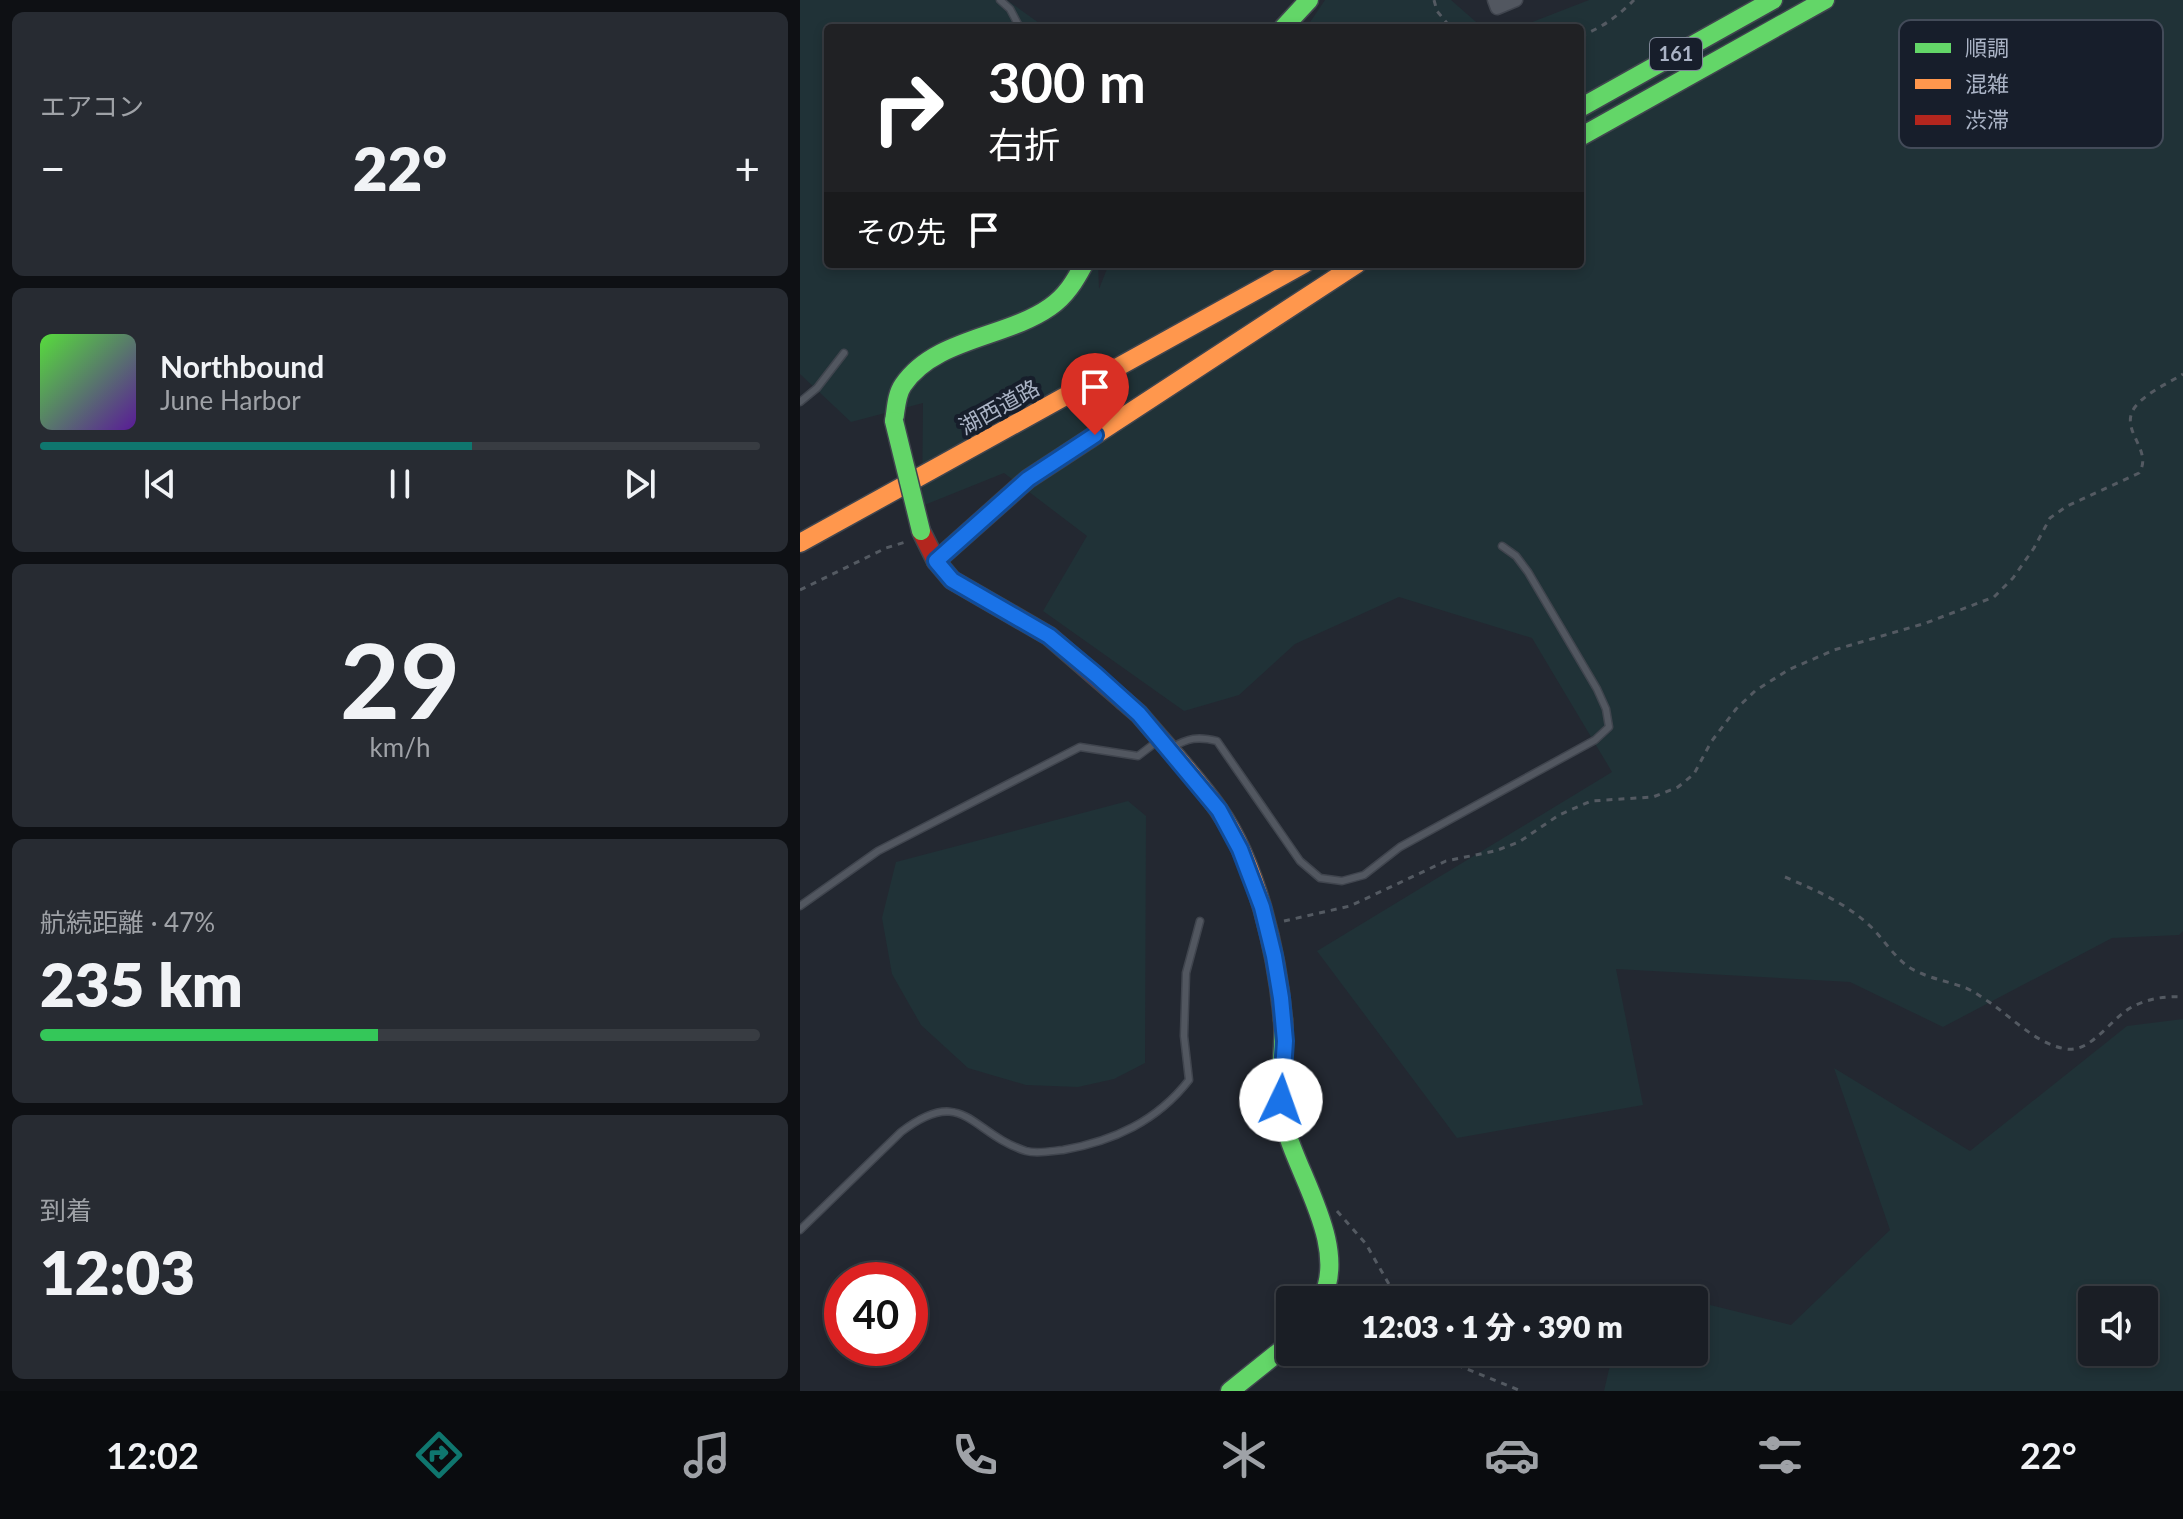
<!DOCTYPE html>
<html lang="ja">
<meta charset="utf-8">
<style>
:root{--surface:#1a1e25;--page:#272b32;--text:#f1f3f6;--muted:#9fa2a7;--line:#383c42;--accent:#0f766e}
body{margin:0;font-family:Lato,"Noto Sans JP",sans-serif;background:var(--page);color:var(--text);height:100vh;display:flex;flex-direction:column;font-size:30px;white-space:nowrap}
*{box-sizing:border-box;margin:0}
p{font-size:26px;color:var(--muted)}
.icon{flex:none;width:44px;height:44px;fill:none;stroke:currentColor;stroke-width:2;stroke-linecap:round;stroke-linejoin:round}
.map{position:relative;flex:1;overflow:hidden}
.sheet{display:flex;flex-direction:column;gap:12px;padding:12px;background:#0e1014;width:800px}
.sheet>*{flex:none}
.guide{position:absolute;left:24px;top:24px;width:760px;height:244px;border-radius:8px;box-shadow:0 4px 12px #0003,0 0 0 2px var(--line);background:#202124;color:#fff;overflow:hidden}
.tools{position:absolute;left:1278px;top:1286px;display:grid;gap:16px}
.tools a{display:grid;place-items:center;width:80px;height:80px;border-radius:8px;background:var(--surface);box-shadow:0 4px 12px #0003,0 0 0 2px var(--line);font-size:40px}
.speed{position:absolute;left:24px;top:1262px;display:flex;gap:16px;font-size:40px;font-weight:700;text-align:center}
.speed>*{display:grid;place-content:center;width:104px;height:104px;border-radius:50%;background:var(--surface);box-shadow:0 4px 12px #0003,0 0 0 2px var(--line);line-height:1}
.speed .limit{border:12px solid #d22;background:#fff;color:#111}
.pin{position:absolute;display:grid;place-items:center;width:68px;height:68px;color:#fff;margin:-82px -34px;border-radius:50% 50% 50% 0;rotate:-45deg;box-shadow:0 0 8px #0007}
.pin .icon{rotate:45deg}
.me{position:absolute;width:88px;margin:-44px;rotate:3deg;stroke-linejoin:round;filter:drop-shadow(0 0 6px #0008)}
.turn{display:flex;align-items:center;gap:28px;height:168px;padding:0 32px;font-size:36px}
.turn .icon{width:104px;height:104px;stroke-width:2.5}
.turn b{display:block;font-size:56px;line-height:68px}
.then{display:flex;align-items:center;height:76px;padding:0 32px;background:#0003;gap:16px;font-size:30px}
.big{font-size:60px;font-weight:800;line-height:1.1}
.sheet .widget{flex:1;display:flex;flex-direction:column;justify-content:center;gap:12px;min-width:0;padding:0 28px;border-radius:12px;background:var(--page)}
.sheet .dial{align-items:center;gap:0}
.dial b{font-size:104px;line-height:1}
.song{display:flex;align-items:center;gap:24px}
.cover{width:96px;height:96px;border-radius:12px;background:linear-gradient(135deg,hsl(110 70% 55%),hsl(270 70% 35%))}
.played{height:8px;border-radius:4px;background:linear-gradient(90deg,var(--accent) 60%,var(--line) 60%)}
.keys{display:flex;justify-content:space-around;direction:ltr}
.heat{display:flex;justify-content:space-between;align-items:center;font-size:44px;direction:ltr}
.charge{height:12px;border-radius:6px;background:linear-gradient(90deg,#34c759 47%,var(--line) 0)}
.trip{position:absolute;left:476px;top:1286px;width:432px;height:80px;border-radius:8px;background:var(--surface);box-shadow:0 4px 12px #0003,0 0 0 2px var(--line);font-weight:800;line-height:80px;text-align:center}
.menu{display:flex;height:128px;justify-content:space-around;align-items:center;background:#0a0c0f;color:var(--muted)}
.menu .icon{width:56px;height:56px}
.menu .current{color:var(--accent)}
.menu b{font-size:36px;color:var(--text)}
main{display:flex;flex:1;min-height:0}
.map>svg:first-child{display:block}
</style>
<main>
<section class="sheet">
<div class="widget"><p>エアコン</p>
<div class="heat"><a>−</a><b class="big">22°</b><a>+</a></div>
</div>
<div class="widget">
<div class="song"><i class="cover"></i><div><b>Northbound</b><p>June Harbor</p></div></div>
<div class="played"></div>
<div class="keys"><svg class="icon" aria-label="previous" viewBox="0 0 24 24"><path d="M18 5L8 12l10 7zM5 5v14"/></svg><svg class="icon" aria-label="pause" viewBox="0 0 24 24"><path d="M8 5v14M16 5v14"/></svg><svg class="icon" aria-label="next" viewBox="0 0 24 24"><path d="M6 5l10 7-10 7zM19 5v14"/></svg></div>
</div>
<div class="widget dial"><b>29</b><p>km/h</p></div>
<div class="widget"><p>航続距離 · 47%</p><b class="big">235 km</b><div class="charge"></div></div>
<div class="widget"><p>到着</p><b class="big">12:03</b></div>
</section>
<div class="map">
<svg width="1383" height="1391" viewBox="0 0 1383 1391">
<rect width="100%" height="100%" fill="#232831"/>
<path fill="#203237" fill-rule="evenodd" d="M0,0H207L246,28H28V264H298L299,289L309,264H780V28H717L789,0H1383V931L1379,935L1312,938L1143,1027L1050,982L816,969L843,1105L657,1138L517,951L812,772L732,638L599,597L495,644L439,695L384,711L243,611L287,536L204,473L122,506L123,403L51,422L0,374Z
M525,0H651L683,28H506Z
M328,801L346,816L345,1063L314,1079L278,1087L226,1085L168,1068L121,1025L92,974L82,918L96,862Z
M1383,1019V1391H804L813,1352H894V1301L991,1325L1090,1230L1034,1068L1170,1151L1327,1026ZM1344,1300V1352H1292V1300Z"/>
<g fill="none" stroke-linecap="round" stroke-linejoin="round">
<g stroke="#40454e" stroke-width="9">
<path id="lane" d="M200,0L210,9L220,28
M0,402L17,388L44,353
M371,748C388,738 398,736 417,741L500,861L520,878L542,881L564,875L600,847L795,740L809,727L806,709L797,689L728,572L716,556L702,546
M0,906L78,851L280,747L338,756L359,740
M0,1230L101,1132C164,1084 170,1133 226,1151C237,1154 252,1151 263,1150C314,1141 357,1121 389,1080L384,1036L386,973L400,921"/>
</g>
<g stroke="#40454e" stroke-width="15">
<path id="street" d="M694,0L697,8L716,0"/>
</g>
<g stroke="#40454e" stroke-width="21">
<path id="fast" d="M483,28L509,0
M780,108L973,0
M780,137L1025,0
M94,421C96,410 96,395 103,385C135,338 206,338 250,307C266,296 275,281 284,264
M483,1020C486,1048 477,1078 482,1106C484,1116 485,1126 488,1136C503,1183 548,1251 521,1300
M430,1391L490,1343"/>
</g>
<g stroke="#40454e" stroke-width="21">
<path id="slow" d="M0,543L504,264
M136,561L228,479L557,264
M324,701L339,714C365,745 395,776 418,809C457,864 477,953 483,1020"/>
</g>
<g stroke="#40454e" stroke-width="21">
<path id="jam" d="M121,531L136,561L152,580L249,636L324,701"/>
</g>
<path stroke="#545a62" stroke-width="3" stroke-dasharray="6 6" stroke-linecap="butt" d="M634,0L637,11L651,28
M780,36C802,28 818,16 834,0
M0,590L86,548L109,541
M985,877C1015,890 1044,902 1069,925C1082,937 1092,954 1106,965C1122,977 1144,980 1163,987C1172,990 1180,996 1189,1002C1213,1018 1236,1044 1266,1049C1293,1053 1312,1015 1336,1005C1351,998 1366,996 1383,997
M484,921L550,906L646,861L695,851L719,842L759,815L791,801L853,797L878,787L894,774L911,742L936,709L955,691L988,670L1034,650L1126,623L1194,597L1213,578L1234,548L1250,518L1267,506L1339,473C1354,450 1318,430 1335,407C1347,392 1367,384 1383,374
M537,1211L566,1244L598,1300
M637,1352L645,1360L721,1391"/>
<use href="#lane" stroke="#525760" stroke-width="6"/>
<use href="#street" stroke="#525760" stroke-width="12"/>
<use href="#fast" stroke="#63d668" stroke-width="18"/>
<use href="#slow" stroke="#ff974d" stroke-width="18"/>
<use href="#jam" stroke="#b3261e" stroke-width="18"/>
<g stroke="#40454e" stroke-width="21" stroke-linecap="butt">
<path id="fast-bridge" d="M94,421L121,531"/>
</g>
<use href="#fast-bridge" stroke="#63d668" stroke-width="18"/>
</g>
<g fill="none" stroke-linecap="round" stroke-linejoin="round">
<g stroke="#114b97" stroke-width="20">
<path id="route" d="M295,435L228,479L136,561L152,580L249,636L296,675L339,714L419,810L440,849L462,907L474,956L481,998L485,1041L481,1100"/>
</g>
<use href="#route" stroke="#1a73e8" stroke-width="14"/>
</g>
<g text-anchor="middle" stroke-width="8" stroke-linejoin="round" paint-order="stroke">
<rect fill="#171e2b" stroke="#7e8697" stroke-width="2" x="850" y="38" width="52" height="32" rx="6"/>
<g font-size="20" font-weight="bold" fill="#aab3c5">
<text x="876" y="61">161</text>
</g>
<g font-size="22" fill="#aab3c5" stroke="#171e2b">
<text transform="translate(199 407) rotate(-29)" y="8">湖西道路</text>
</g>
</g>
<rect x="1099" y="20" width="264" height="128" rx="12" fill="#171e2b" stroke="#434b59" stroke-width="2"/>
<rect x="1115" y="43" width="36" height="10" fill="#63d668"/>
<rect x="1115" y="79" width="36" height="10" fill="#ff974d"/>
<rect x="1115" y="115" width="36" height="10" fill="#b3261e"/>
<g font-size="22" fill="#aab3c5">
<text x="1165" y="56">順調</text>
<text x="1165" y="92">混雑</text>
<text x="1165" y="128">渋滞</text>
</g>
</svg>
<div class="tools">
<a><svg class="icon" aria-label="sound" viewBox="0 0 24 24"><path d="M4 9h4l5-4v14l-5-4H4zM17 9q2 3 0 6"/></svg></a>
</div>
<div class="speed"><div class="limit">40</div></div>
<div class="pin" style="left:295px;top:435px;background:#d93025"><svg class="icon" aria-label="arrive" viewBox="0 0 24 24"><path d="M6 21V4h12l-3 4 3 4H6"/></svg></div>
<svg class="me" style="left:481px;top:1100px" viewBox="-20 -20 40 40"><circle r="19" fill="#fff"/><path d="M0-13L10 11 0 6-10 11z" fill="#1a73e8"/></svg>
<div class="trip">12:03 · 1 分 · 390 m</div>
<div class="guide">
<div class="turn"><svg class="icon" aria-label="right" viewBox="0 0 24 24"><path d="M7 20v-9h11M14 6l5 5-5 5"/></svg><div><b>300 m</b>右折</div></div>
<div class="then">その先<svg class="icon" aria-label="arrive" viewBox="0 0 24 24"><path d="M6 21V4h12l-3 4 3 4H6"/></svg></div>
</div>
</div>
</main>
<nav class="menu">
<b>12:02</b>
<svg class="icon current" aria-label="directions" viewBox="0 0 24 24"><path d="M12 3l9 9-9 9-9-9zM9 14v-3h6M13 9l2 2-2 2"/></svg>
<svg class="icon" aria-label="music" viewBox="0 0 24 24"><path d="M9 18V5l10-2v13"/><circle cx="6" cy="18" r="3"/><circle cx="16" cy="16" r="3"/></svg>
<svg class="icon" aria-label="phone" viewBox="0 0 24 24"><path d="M5 4h4l2 5-3 2q2 4 5 5l2-3 5 2v4C11 20 4 13 5 4z"/></svg>
<svg class="icon" aria-label="climate" viewBox="0 0 24 24"><path d="M12 3v18M4 7l16 10M4 17L20 7"/></svg>
<svg class="icon" aria-label="car" viewBox="0 0 24 24"><path d="M5 17H2v-5l4-1 3-4h7l3 4 3 1v5h-3M9 17h6M6 11h13"/><circle cx="7" cy="17" r="2"/><circle cx="17" cy="17" r="2"/></svg>
<svg class="icon" aria-label="filters" viewBox="0 0 24 24"><path d="M4 7h16M4 17h16"/><circle cx="9" cy="7" r="2"/><circle cx="15" cy="17" r="2"/></svg>
<b>22°</b>
</nav>
